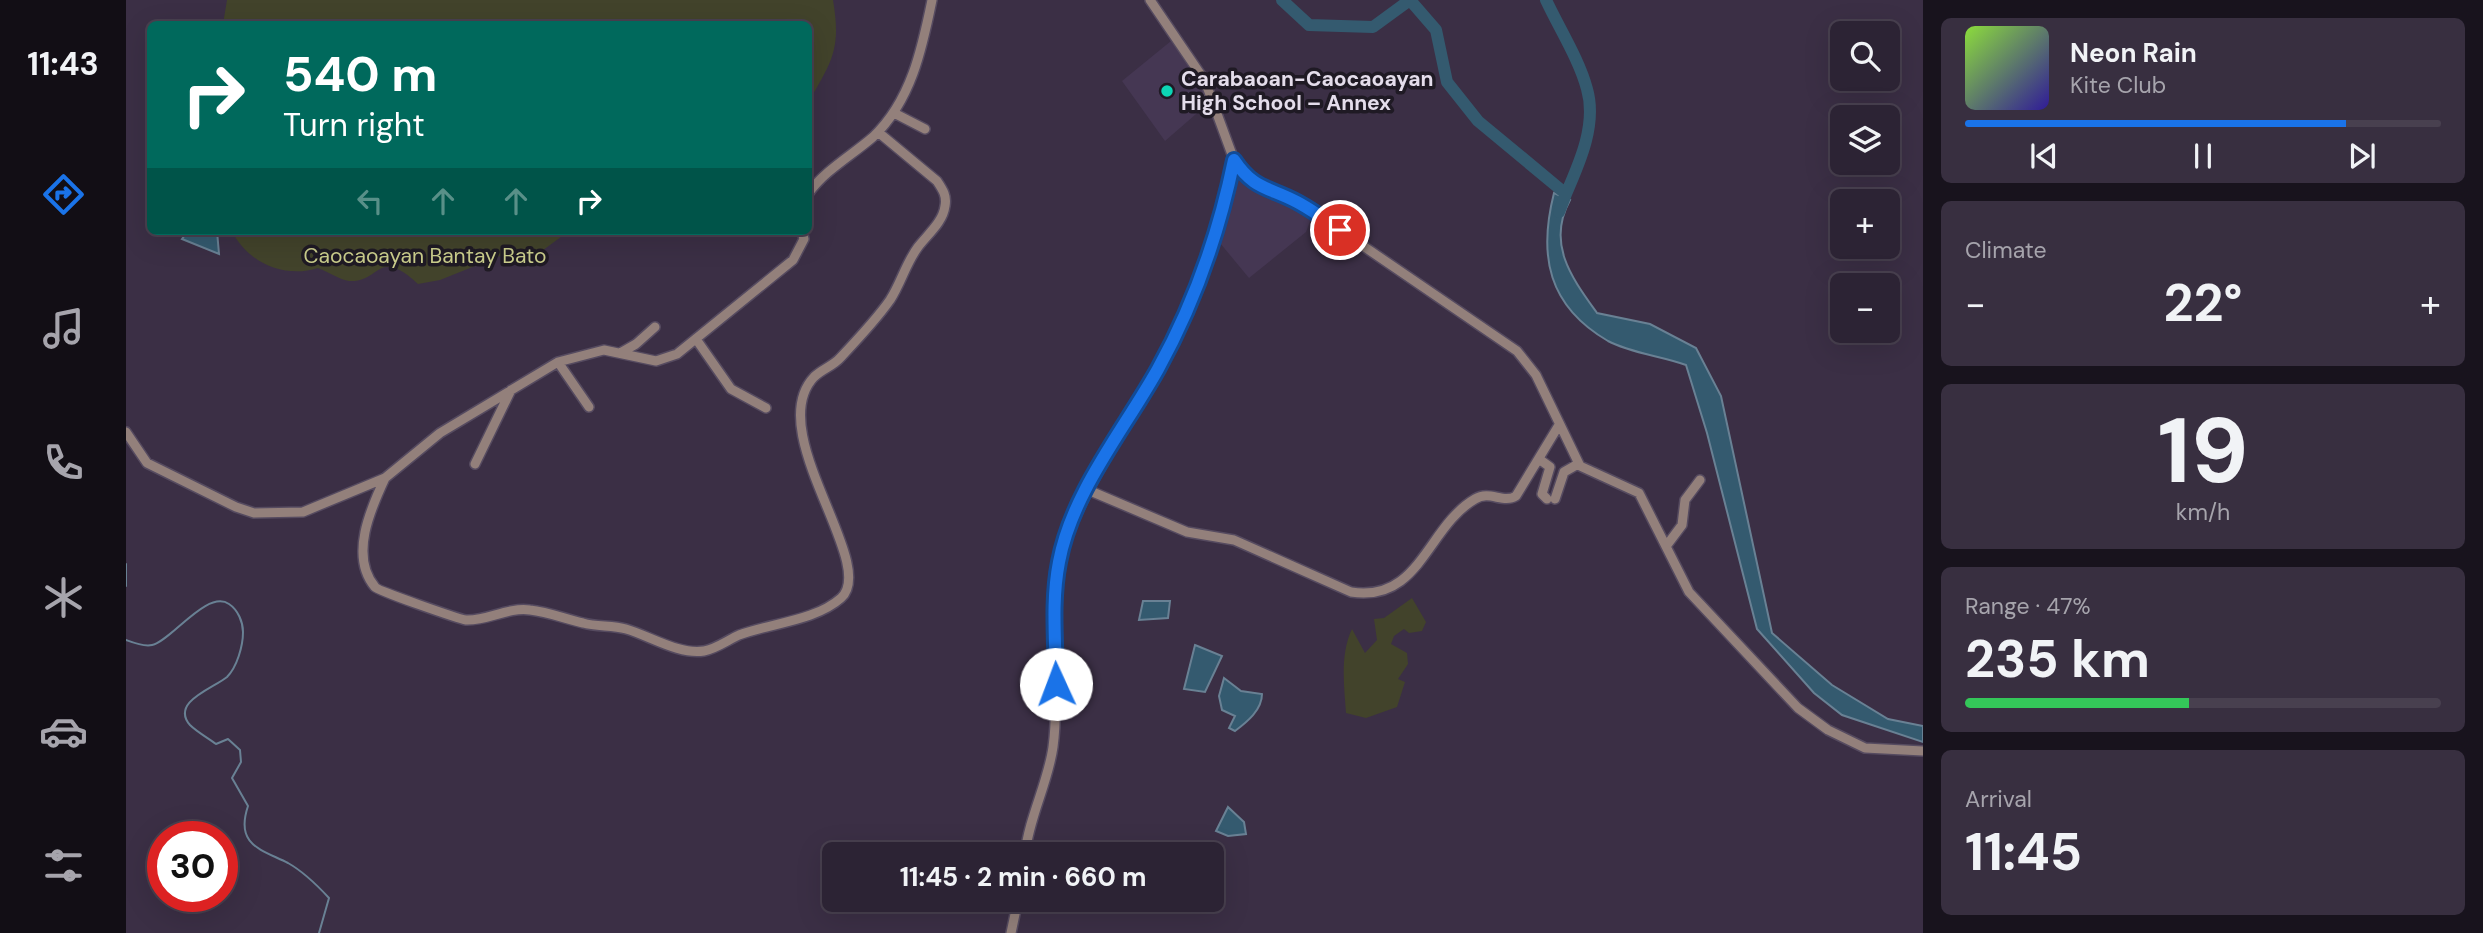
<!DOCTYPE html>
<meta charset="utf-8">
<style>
:root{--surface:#2c2334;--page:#382f40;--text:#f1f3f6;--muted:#a6a4ac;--line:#48404f;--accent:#1a73e8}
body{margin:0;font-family:"DM Sans",sans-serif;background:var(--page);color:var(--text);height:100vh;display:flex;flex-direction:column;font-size:26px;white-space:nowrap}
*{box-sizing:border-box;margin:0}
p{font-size:23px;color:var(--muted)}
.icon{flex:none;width:38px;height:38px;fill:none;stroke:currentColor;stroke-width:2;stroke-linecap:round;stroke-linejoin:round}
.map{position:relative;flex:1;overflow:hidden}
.sheet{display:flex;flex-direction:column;gap:18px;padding:18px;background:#18131d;width:560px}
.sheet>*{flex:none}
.banner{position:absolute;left:21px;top:21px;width:665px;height:214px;border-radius:10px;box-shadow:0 7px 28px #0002,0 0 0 2px var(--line);background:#00695c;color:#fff;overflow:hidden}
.controls{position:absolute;left:1704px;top:21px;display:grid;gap:14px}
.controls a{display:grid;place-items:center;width:70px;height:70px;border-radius:10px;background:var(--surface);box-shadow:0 7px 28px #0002,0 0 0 2px var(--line);font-size:35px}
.speed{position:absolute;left:21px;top:821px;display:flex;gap:14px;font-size:35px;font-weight:700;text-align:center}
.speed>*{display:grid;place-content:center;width:91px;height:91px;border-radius:50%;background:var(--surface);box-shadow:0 7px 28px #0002,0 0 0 2px var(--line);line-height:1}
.speed .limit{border:10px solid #d22;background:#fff;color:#111}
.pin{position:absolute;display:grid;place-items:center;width:60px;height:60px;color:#fff;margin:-30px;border:4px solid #fff;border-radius:50%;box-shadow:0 2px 7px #0007}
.me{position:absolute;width:77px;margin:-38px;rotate:358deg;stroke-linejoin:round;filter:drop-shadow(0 0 5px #0008)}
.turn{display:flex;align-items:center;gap:24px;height:147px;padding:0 21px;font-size:32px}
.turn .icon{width:91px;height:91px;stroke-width:2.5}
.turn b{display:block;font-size:49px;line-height:60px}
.lanes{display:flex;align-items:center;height:66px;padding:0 21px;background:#0003;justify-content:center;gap:35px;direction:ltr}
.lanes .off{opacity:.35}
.big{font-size:52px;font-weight:700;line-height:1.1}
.sheet .widget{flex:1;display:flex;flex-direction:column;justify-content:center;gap:10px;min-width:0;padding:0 24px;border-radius:10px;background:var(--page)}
.sheet .dial{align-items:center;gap:0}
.dial b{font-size:91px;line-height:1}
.song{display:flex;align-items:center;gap:21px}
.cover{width:84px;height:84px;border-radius:10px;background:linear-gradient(135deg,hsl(90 70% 55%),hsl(250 70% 35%))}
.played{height:7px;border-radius:4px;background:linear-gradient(90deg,var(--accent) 80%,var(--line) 80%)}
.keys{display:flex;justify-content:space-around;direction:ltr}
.heat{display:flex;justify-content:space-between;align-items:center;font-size:38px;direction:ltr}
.charge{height:10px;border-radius:5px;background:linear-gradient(90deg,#34c759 47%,var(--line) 0)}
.trip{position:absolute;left:696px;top:842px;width:402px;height:70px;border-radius:10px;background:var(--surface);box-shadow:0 7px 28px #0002,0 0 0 2px var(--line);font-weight:700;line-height:70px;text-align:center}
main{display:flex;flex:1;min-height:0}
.dock{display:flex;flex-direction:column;width:126px;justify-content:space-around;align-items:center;background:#120e15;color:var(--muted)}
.dock .icon{width:49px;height:49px}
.dock .active{color:var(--accent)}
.dock b{font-size:32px;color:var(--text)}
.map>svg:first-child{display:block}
</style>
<main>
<nav class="dock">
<b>11:43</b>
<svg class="icon active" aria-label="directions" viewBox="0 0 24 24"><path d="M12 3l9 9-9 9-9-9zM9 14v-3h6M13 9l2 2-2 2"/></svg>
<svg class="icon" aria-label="music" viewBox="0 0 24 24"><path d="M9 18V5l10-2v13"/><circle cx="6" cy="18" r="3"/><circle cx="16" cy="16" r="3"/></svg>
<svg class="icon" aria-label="phone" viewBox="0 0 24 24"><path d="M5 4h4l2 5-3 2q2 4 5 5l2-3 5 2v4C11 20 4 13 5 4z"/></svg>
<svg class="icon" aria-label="climate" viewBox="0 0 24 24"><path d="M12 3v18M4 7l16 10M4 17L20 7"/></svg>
<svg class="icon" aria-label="car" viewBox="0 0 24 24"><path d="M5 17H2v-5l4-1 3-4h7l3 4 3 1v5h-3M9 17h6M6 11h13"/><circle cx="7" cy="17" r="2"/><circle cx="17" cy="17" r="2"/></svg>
<svg class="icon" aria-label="filters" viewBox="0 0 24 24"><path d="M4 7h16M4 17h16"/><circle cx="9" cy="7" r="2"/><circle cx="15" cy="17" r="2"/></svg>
</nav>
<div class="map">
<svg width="1797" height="933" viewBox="0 0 1797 933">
<rect width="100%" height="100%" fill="#3b2f45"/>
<path fill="#453753" d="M1045,41L1085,101L1039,141L996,81Z
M1111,179L1137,194L1159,201L1186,216L1180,232L1123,278L1094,243Z"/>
<path fill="#42432b" d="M101,0H707C715,48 707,60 683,101L682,24H97Z
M106,231H443L405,259L374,256L314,280L292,284C251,246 255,283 223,281C214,280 201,271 192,268C158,279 121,262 106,231Z
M1286,598L1300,622L1296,631L1283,633L1278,629L1268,636L1265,644L1281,653L1282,664L1272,679L1279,682L1271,707L1240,718L1220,713C1218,685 1214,654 1226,629L1239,653L1251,640L1248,619L1258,618Z"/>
<path fill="#345a6f" stroke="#698194" stroke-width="2" d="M1428,193L1444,200C1420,244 1446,278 1471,313L1524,324L1570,348L1595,396L1646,633L1706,685L1762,719L1797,726V742L1716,715L1688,693L1631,629L1581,433L1560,365C1536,356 1504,353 1482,341C1422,306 1412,256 1428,193Z
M62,231H91L93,254L56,239Z
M1017,601H1044L1042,618L1013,620Z
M1069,645L1096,656L1079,692L1058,689Z
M1098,678L1115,691L1136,694C1136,710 1121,722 1109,731L1103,728L1109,716L1096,710L1093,696Z
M1102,807L1118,822L1120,834L1102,836L1090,831Z"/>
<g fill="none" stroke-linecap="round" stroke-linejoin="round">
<path stroke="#698194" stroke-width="2" d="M0,564V586
M0,640C8,643 18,647 26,645C45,641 81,589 103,604C112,610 117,622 117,632C117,646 111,667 101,677C88,688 44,702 64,725C71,732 82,738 90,744L102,739L114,750L115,762L106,778L122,806C109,845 134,849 162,863C178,872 191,885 203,898L193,933"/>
<path stroke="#345a6f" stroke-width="12" d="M1156,0L1183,25L1247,27L1284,0L1310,30L1321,82L1352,121L1440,194L1433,212
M1420,0C1433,28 1453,59 1461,89C1471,124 1454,162 1440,194"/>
<g stroke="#564b60" stroke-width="12">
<path id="minor" d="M1024,0L1079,81L1108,160L1118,176L1131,186L1183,209L1391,351L1410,375L1454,466L1513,493L1563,592L1672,708L1702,730L1739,748L1797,751
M768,113L799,129
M682,194C699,170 725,156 747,137C785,101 796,49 806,0
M570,339L605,389L640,408
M496,352L510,344L529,327
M432,362L463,407
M0,432L21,463L110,507L128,513L177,512L259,478L314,433L432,362L478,350L530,361L551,354L667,260L678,239L676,231
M1413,459L1424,467L1416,494L1421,499
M349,464L385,390
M259,478C245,508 223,556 249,587C252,591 333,619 340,620C362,621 381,607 404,610C423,612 439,619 457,623C471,627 486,625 500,629C524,636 553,655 578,651C590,649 602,640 613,635C645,623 689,621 715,598C753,564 636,432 688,377C696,369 707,366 714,358C731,340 750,320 764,300C775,283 780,263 792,247C802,234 817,222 819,206C821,196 817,190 811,181L752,132
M962,490L1061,532L1108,540L1225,592C1294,603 1301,527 1349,499C1364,490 1377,504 1390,496L1433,425
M1429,499L1438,472L1452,464
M1541,545L1556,525L1559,500L1574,480
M899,854C903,817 922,783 927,747C936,680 915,605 939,541C963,479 1001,426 1032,369C1068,303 1093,233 1108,160
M885,933L892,900"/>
</g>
<use href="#minor" stroke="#93807b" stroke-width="9"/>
</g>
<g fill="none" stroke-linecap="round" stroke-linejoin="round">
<g stroke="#114b97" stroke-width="18">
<path id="route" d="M930,684C930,644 925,603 933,562C946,492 998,430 1032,369C1068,304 1093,233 1108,160C1128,190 1143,187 1171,202C1186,210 1200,220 1214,230"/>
</g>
<use href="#route" stroke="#1a73e8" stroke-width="12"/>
</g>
<circle fill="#0cd5b5" stroke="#1f1a24" stroke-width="2.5" cx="1041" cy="91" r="7"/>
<g text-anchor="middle" stroke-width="7" stroke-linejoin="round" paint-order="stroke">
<g font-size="21" font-weight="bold" fill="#e4ddeb" stroke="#1f1a24" text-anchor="start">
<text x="1055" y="86">Carabaoan-Caocaoayan<tspan x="1055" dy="24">High School – Annex</tspan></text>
</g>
<g font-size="21" fill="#cacd8c" stroke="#1f1a24">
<text x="299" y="263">Caocaoayan Bantay Bato</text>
</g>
</g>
</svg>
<div class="controls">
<a><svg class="icon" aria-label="search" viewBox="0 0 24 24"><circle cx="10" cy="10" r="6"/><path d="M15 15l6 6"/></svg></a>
<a><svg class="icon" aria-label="layers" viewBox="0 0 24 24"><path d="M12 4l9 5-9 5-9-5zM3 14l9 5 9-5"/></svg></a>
<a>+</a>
<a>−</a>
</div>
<div class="speed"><div class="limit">30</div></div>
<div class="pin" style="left:1214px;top:230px;background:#d93025"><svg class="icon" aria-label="arrive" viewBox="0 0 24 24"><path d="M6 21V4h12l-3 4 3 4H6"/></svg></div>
<svg class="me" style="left:930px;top:684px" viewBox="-20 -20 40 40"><circle r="19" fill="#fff"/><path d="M0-13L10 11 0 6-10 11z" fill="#1a73e8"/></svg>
<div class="trip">11:45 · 2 min · 660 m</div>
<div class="banner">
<div class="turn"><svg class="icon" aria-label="right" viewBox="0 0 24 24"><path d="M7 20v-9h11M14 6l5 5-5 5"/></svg><div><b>540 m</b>Turn right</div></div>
<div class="lanes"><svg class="icon off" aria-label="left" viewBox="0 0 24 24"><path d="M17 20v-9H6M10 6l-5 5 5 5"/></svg><svg class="icon off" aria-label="ahead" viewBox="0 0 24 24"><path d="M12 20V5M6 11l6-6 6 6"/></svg><svg class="icon off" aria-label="ahead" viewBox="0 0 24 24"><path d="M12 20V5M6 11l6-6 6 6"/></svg><svg class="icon" aria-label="right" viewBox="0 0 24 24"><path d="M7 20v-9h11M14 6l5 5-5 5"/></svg></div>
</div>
</div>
<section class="sheet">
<div class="widget">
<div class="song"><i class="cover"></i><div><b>Neon Rain</b><p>Kite Club</p></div></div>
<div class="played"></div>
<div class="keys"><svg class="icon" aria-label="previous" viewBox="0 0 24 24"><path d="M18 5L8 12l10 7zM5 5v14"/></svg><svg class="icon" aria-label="pause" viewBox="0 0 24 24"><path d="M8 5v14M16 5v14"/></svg><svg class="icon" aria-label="next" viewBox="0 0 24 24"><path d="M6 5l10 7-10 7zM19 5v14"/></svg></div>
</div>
<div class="widget"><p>Climate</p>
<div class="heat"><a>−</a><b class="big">22°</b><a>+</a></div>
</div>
<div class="widget dial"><b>19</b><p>km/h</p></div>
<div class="widget"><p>Range · 47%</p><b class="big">235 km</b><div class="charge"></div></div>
<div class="widget"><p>Arrival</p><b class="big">11:45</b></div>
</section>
</main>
